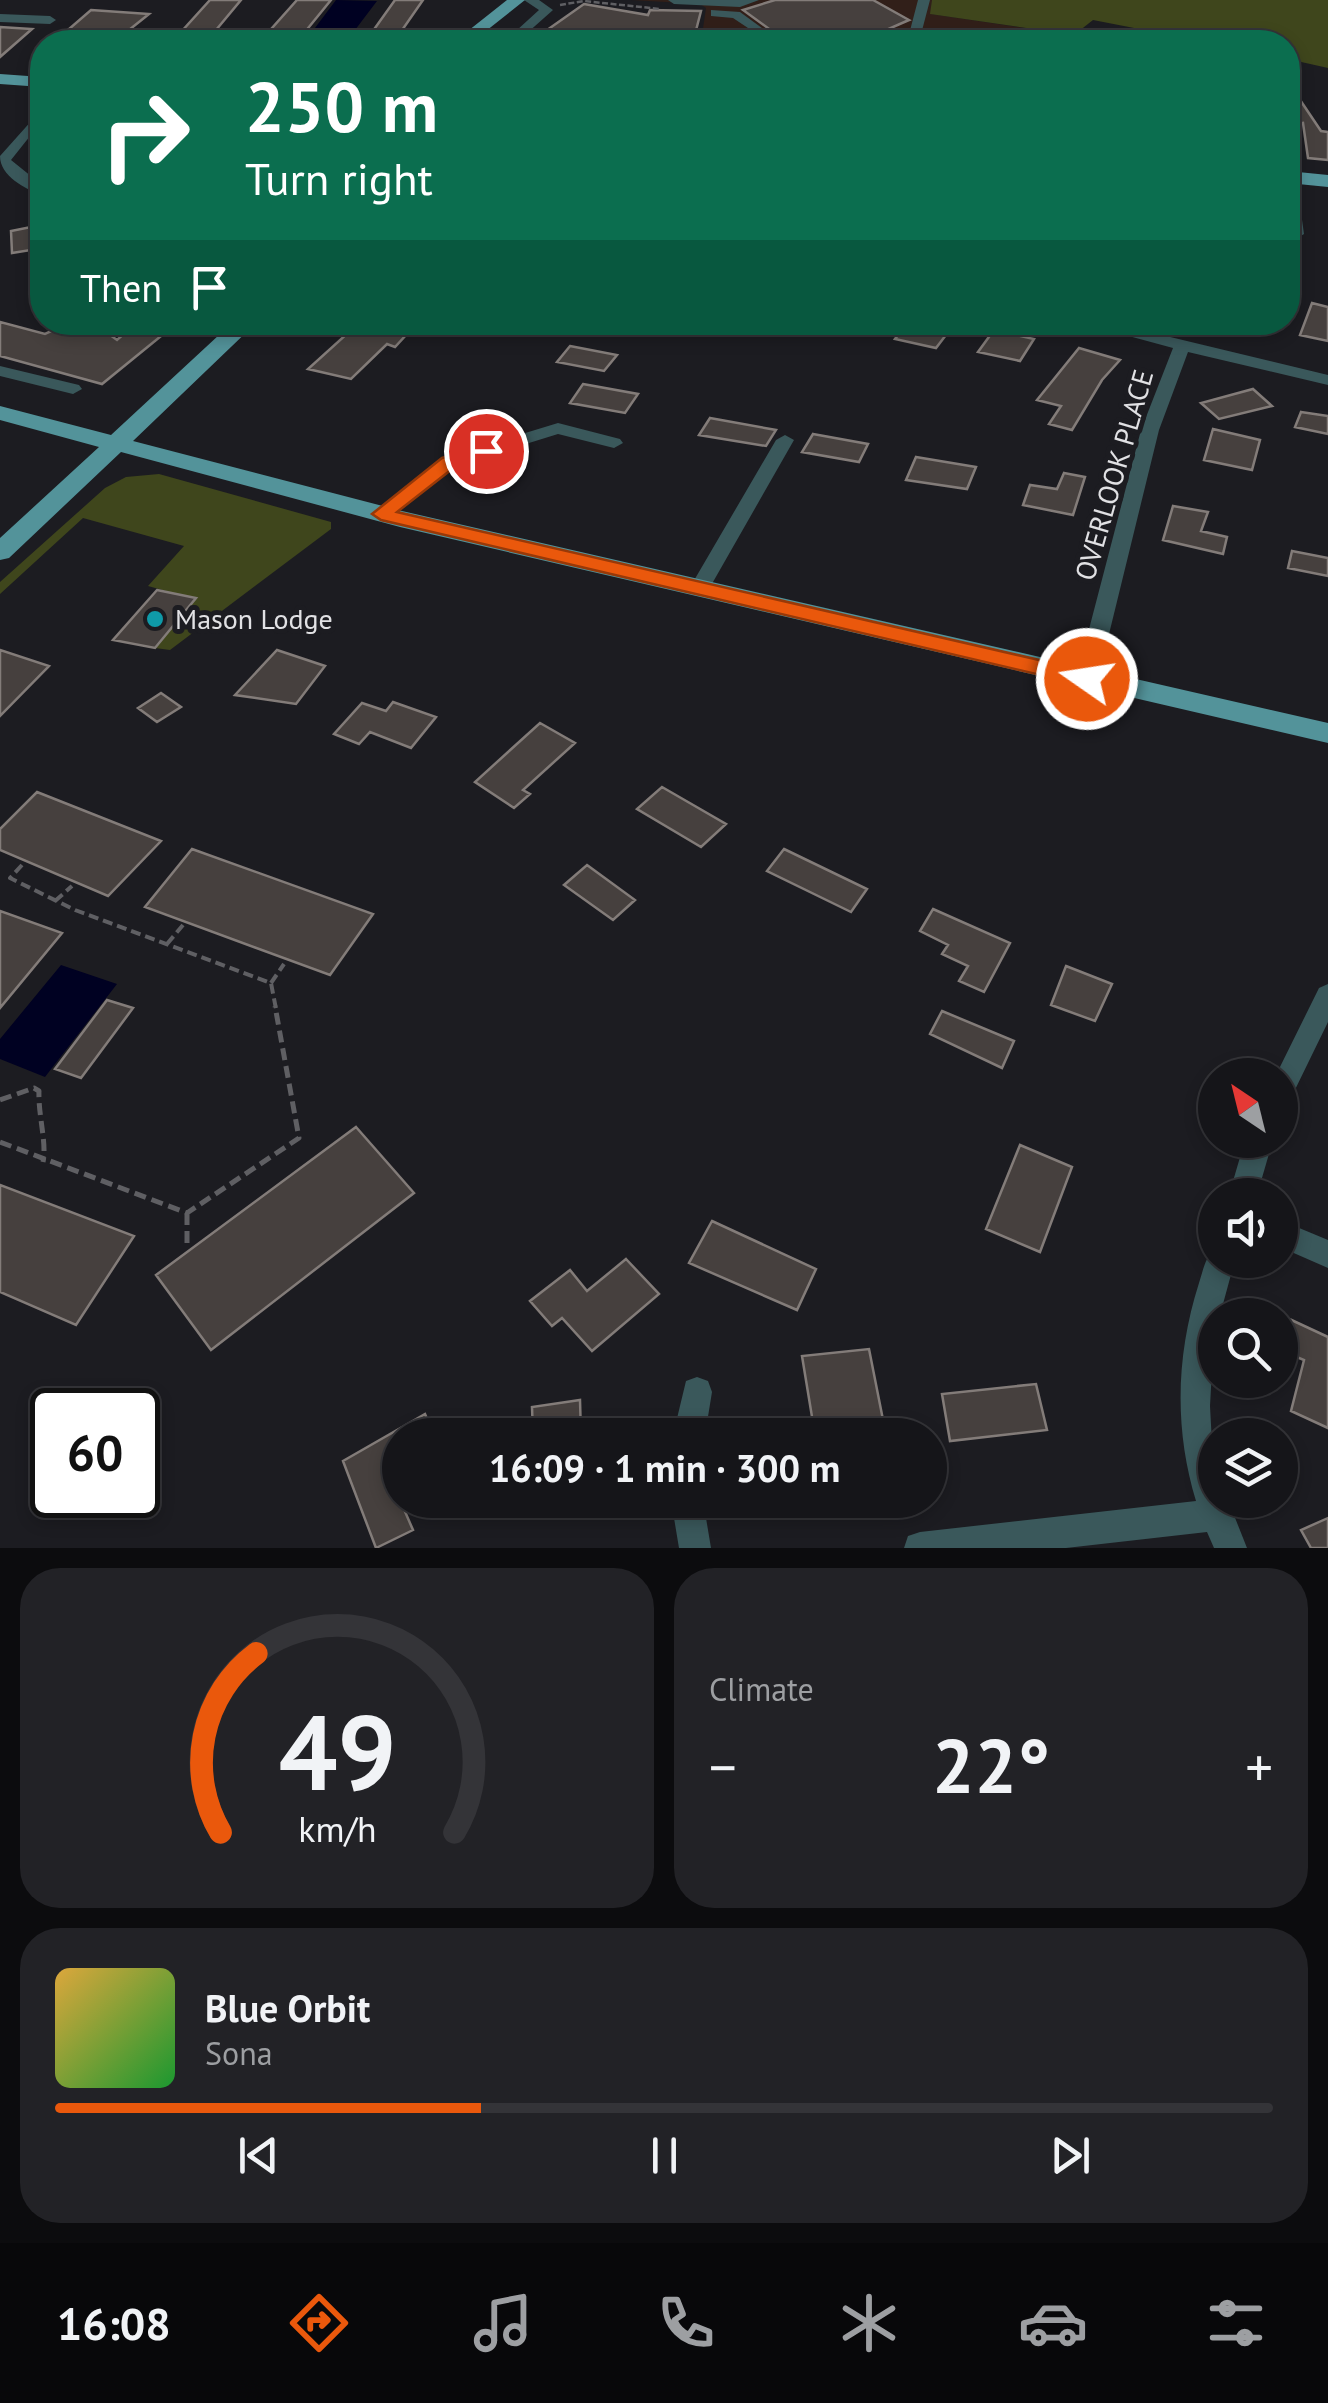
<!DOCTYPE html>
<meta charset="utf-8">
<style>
:root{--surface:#151519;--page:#222226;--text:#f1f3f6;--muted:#9d9fa2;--line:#343438;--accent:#ea580c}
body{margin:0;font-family:"PT Sans",sans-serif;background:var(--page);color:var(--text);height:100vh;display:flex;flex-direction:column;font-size:38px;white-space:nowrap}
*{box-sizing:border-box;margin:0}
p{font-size:32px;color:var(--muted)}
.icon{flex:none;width:55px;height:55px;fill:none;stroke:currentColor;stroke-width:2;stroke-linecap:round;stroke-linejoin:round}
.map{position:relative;height:1548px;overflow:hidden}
.sheet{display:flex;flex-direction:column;gap:20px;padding:20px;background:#0c0c0e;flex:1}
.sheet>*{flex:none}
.hud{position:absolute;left:30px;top:30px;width:1270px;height:305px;border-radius:40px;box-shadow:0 5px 15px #0003,0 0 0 2px var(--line);background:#0b6e4f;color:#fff;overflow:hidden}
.needle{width:65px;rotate:325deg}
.controls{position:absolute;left:1198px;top:1058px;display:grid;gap:20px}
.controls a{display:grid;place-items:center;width:100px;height:100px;border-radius:50%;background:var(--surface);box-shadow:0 5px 15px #0003,0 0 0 2px var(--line);font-size:50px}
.speed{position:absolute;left:30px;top:1388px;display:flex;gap:20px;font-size:50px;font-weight:700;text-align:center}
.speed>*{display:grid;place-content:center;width:130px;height:130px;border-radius:50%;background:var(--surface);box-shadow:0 5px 15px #0003,0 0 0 2px var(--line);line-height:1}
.speed .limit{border:5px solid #111;border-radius:15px;background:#fff;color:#111}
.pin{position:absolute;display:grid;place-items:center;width:85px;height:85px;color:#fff;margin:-42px;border:5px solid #fff;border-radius:50%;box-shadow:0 2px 10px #0007}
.me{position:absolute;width:110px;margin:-55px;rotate:283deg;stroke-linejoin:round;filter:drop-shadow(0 0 8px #0008)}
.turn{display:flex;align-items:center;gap:35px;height:210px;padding:0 50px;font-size:45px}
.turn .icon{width:130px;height:130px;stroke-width:2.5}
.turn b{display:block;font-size:70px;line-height:85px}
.then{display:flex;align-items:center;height:95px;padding:0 50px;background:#0003;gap:20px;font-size:38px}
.big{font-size:75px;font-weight:700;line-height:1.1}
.sheet .widget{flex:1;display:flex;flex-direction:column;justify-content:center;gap:15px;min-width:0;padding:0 35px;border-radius:40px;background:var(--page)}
.sheet .dial{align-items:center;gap:0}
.dial svg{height:260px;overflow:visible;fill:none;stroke:var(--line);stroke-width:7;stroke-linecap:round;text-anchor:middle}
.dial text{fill:var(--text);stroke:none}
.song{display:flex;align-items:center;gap:30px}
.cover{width:120px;height:120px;border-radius:15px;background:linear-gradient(135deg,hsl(40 70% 55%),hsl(130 70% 35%))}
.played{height:10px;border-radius:5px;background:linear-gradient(90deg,var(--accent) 35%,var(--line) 35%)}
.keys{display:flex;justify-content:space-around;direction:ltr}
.heat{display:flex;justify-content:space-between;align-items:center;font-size:55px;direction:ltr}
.sheet .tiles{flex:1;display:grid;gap:20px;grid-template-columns:1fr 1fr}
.widget:last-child{grid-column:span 2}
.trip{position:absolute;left:382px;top:1418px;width:565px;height:100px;border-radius:50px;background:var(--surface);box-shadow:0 5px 15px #0003,0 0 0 2px var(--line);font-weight:700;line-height:100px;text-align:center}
.dock{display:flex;height:160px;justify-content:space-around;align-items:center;background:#08080a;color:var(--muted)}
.dock .icon{width:70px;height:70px}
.dock .selected{color:var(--accent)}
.dock b{font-size:45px;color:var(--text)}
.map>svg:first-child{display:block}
</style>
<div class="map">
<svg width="1328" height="1548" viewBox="0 0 1328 1548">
<rect width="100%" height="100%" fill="#1c1c21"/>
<path fill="#311f19" d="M631,0H932L931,14L1052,32L1053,42H701L706,8L700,4Z"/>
<path fill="#3f461c" d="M932,0H1328V68L1288,59V42H1206L1093,20L1074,35L930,14Z
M159,474L331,522V529L170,650L155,648L195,599L148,586L184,546L83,518L0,594V582L105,488L126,477Z"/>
<path fill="#000122" d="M336,0L377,1L355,30L315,28Z
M61,965L117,984L45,1077L0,1059V1039Z"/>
<path fill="#46403e" stroke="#837c79" stroke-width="2.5" d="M210,0H241L206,42H172Z
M297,0H331L300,38L265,36Z
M395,0H423L398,36L370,35Z
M775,0H873L909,20L886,30L898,36L874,42L863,36L837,42H787L743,10Z
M584,4L648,15L650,10L701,11L693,42H583L540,35Z
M91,10L149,14L114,42H54Z
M0,27L32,29L0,57Z
M1288,82L1321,131L1328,132V160L1308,158L1303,123L1294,124L1288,114Z
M31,227V250L12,253L11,231Z
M1312,303L1328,307V341L1300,335Z
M0,322L45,334L71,322H92L117,340L133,326L166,332L102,384L0,356Z
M360,322H418L395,347L387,344L351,379L308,369Z
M908,322H916L949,331L936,348L895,339Z
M994,330L1034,339L1020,361L978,352Z
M570,346L617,355L604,371L557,362Z
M1079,348L1120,360L1102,380L1072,430L1049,424L1061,406L1037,400Z
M583,384L638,394L625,413L570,403Z
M1253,389L1272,406L1219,419L1201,403Z
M1301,412L1328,416V434L1295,427Z
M710,418L776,430L766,446L699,435Z
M1213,429L1260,440L1252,470L1204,460Z
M813,434L868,444L859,462L802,452Z
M916,457L976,467L967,489L906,480Z
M1064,473L1085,477L1073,515L1023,505L1030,485L1057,489Z
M1173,506L1208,512L1201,531L1227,537L1223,554L1163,540Z
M1292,551L1328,558V576L1288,568Z
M157,590L196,598L155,648L113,640Z
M0,650L49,666L0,716Z
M277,650L325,666L296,704L235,695Z
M161,693L181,707L157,722L138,708Z
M393,702L436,717L411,748L370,732L359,744L334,734L362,703L386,711Z
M540,723L575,743L523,790L530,794L514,808L475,782Z
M662,787L726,824L701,847L637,809Z
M37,792L161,841L108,896L0,850V829Z
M192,849L373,914L330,975L145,907Z
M784,849L867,889L851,912L767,871Z
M587,865L635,900L613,920L564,885Z
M933,909L1010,943L984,992L959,981L968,966L942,954L948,945L920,931Z
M0,911L62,933L0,1008Z
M1066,966L1112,984L1095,1021L1051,1005Z
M107,1000L133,1008L81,1078L55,1069Z
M942,1011L1014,1041L1002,1068L930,1034Z
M356,1127L414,1193L211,1350L156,1275Z
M1020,1145L1072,1167L1040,1252L986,1229Z
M0,1185L134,1236L76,1325L0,1292Z
M712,1221L816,1269L797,1310L689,1263Z
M626,1259L659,1294L592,1351L562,1318L552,1326L530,1301L570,1270L587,1291Z
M1285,1317L1328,1337V1428L1291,1411L1304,1360L1280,1350Z
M869,1349L886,1435H815L802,1356Z
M1036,1384L1047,1430L950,1441L942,1394Z
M580,1400L581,1435H533L532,1407Z
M425,1414L434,1435H400V1500L413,1530L376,1548L343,1461Z
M1328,1518V1548H1311L1301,1530Z"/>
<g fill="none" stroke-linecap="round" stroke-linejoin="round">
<path stroke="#5f5f63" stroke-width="2.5" stroke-dasharray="6 2.5" stroke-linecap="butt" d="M560,5L584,1L660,9"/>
<path stroke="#5f5f63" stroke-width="4" stroke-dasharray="10 5" stroke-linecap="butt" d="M22,865L10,878L75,910L271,983L276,1009
M55,901L72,886
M167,944L183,925
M271,983L284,964"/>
<path stroke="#5f5f63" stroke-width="5" stroke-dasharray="12 6" stroke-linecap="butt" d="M0,1100L34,1088L39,1091C38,1115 47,1143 43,1162
M0,1142L187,1213L299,1138L275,1006
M187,1213V1246"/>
<path fill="#3a585b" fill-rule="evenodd" d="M524,0H539L553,10L517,42H504L539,10Z
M668,0H759L740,7L674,4Z
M918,0H930L919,42H907Z
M711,10L740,12L766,31L745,42H737V36L751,30L733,18L711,16Z
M0,14L50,16L56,20L50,24L0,22Z
M462,38L483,42H456Z
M42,109V121L11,160L42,185V195C25,189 0,176 0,156Z
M1288,173L1296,177L1304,234L1296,239L1288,234Z
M1077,322H1108L1328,375V385L1188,352L1159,430L1098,679L1087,686L1076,679L1141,430L1173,348Z
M0,366L79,385L82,389L73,394L0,376Z
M558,423L620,439L623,443L614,448L558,434L455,466L388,518L381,520L371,514L443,458Z
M785,435L794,440L709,589L699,596L692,594L689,589L776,440Z
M1328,984V1022L1289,1102L1280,1106V1075H1276L1319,988Z
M1245,1140H1273L1257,1195H1229Z
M1280,1220L1328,1240V1268L1280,1247Z
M1215,1249V1260H1235L1220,1315H1215L1210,1406L1215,1500H1228L1247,1548H1214L1207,1532L1066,1548H904L908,1536L920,1532L1196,1501C1174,1429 1176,1355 1199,1283C1203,1271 1205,1257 1215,1249Z
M697,1377L708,1381L712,1392L705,1435H673L686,1381Z
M671,1500H703L711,1548H679Z"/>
<path fill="#53939a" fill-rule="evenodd" d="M507,0H525L472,42H454Z
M0,74L42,77V87L0,84Z
M1288,171L1328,175V187L1288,183Z
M233,322H257L133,441L402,511L1328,723V743L400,527L121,452L9,558L0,560V538L99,447L0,420V406L111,435Z"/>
</g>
<path fill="#ea580c" stroke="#983908" stroke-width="2.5" d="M486,445L492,447V455L456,466L397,512L1087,671L1098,679L1087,686L381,520L372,514L442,458Z"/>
<circle fill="#0f9aa8" stroke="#1c1c21" stroke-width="4" cx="155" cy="619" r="10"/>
<g text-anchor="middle" stroke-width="10" stroke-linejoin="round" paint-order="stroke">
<g font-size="28" fill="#e1e1e4" stroke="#1c1c21">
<text transform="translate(1114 475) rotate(-74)" y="10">OVERLOOK PLACE</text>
</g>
<g font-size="28" fill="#e1e1e4" stroke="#1c1c21" text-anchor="start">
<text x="175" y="629">Mason Lodge</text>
</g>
</g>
</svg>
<div class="controls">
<a><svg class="needle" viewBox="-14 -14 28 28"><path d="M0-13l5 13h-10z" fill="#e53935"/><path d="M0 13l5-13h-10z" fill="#9d9fa2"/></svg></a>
<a><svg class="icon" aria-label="sound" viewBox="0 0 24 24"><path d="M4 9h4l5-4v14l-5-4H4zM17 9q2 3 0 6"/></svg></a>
<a><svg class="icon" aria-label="search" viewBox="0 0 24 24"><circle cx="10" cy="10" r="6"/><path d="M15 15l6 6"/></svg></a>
<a><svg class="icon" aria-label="layers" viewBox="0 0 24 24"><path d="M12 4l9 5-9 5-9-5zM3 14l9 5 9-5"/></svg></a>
</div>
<div class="speed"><div class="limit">60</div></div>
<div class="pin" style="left:486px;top:451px;background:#d93025"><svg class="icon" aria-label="arrive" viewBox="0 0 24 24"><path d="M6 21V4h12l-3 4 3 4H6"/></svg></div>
<svg class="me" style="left:1087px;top:679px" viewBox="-20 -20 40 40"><circle r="17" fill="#ea580c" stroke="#fff" stroke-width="3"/><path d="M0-11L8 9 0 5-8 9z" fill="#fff"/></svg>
<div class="trip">16:09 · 1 min · 300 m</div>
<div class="hud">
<div class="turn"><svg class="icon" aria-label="right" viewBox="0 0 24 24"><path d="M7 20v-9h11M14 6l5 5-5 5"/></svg><div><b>250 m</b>Turn right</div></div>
<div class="then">Then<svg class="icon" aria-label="arrive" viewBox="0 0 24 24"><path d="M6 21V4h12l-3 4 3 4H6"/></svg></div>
</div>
</div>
<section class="sheet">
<div class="tiles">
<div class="widget dial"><svg viewBox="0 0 100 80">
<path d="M14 69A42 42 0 1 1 86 69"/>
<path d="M14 69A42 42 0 0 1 25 14" stroke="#ea580c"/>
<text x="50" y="56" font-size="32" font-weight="700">49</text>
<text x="50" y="72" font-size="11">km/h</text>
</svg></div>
<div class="widget"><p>Climate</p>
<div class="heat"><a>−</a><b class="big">22°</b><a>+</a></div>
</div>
<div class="widget">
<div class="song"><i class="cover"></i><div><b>Blue Orbit</b><p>Sona</p></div></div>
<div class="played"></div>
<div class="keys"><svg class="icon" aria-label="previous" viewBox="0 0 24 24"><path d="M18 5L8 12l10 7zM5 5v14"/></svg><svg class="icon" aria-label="pause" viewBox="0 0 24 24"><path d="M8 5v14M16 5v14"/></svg><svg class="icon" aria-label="next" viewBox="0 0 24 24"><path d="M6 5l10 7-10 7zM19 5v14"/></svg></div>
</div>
</div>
</section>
<nav class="dock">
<b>16:08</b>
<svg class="icon selected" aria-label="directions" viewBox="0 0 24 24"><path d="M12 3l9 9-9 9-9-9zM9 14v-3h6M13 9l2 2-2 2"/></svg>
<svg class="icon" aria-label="music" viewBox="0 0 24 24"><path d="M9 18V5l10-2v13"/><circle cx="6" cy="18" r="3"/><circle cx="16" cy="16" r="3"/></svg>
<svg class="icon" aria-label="phone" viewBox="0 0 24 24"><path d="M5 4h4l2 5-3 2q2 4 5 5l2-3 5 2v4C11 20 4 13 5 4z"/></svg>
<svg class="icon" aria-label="climate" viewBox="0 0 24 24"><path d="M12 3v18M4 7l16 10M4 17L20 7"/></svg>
<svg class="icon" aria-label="car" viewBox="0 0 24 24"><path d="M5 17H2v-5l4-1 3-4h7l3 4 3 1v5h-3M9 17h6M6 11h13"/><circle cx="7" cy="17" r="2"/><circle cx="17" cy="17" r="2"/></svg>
<svg class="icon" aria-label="filters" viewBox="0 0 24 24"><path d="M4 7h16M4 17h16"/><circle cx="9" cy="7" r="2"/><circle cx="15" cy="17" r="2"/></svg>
</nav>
